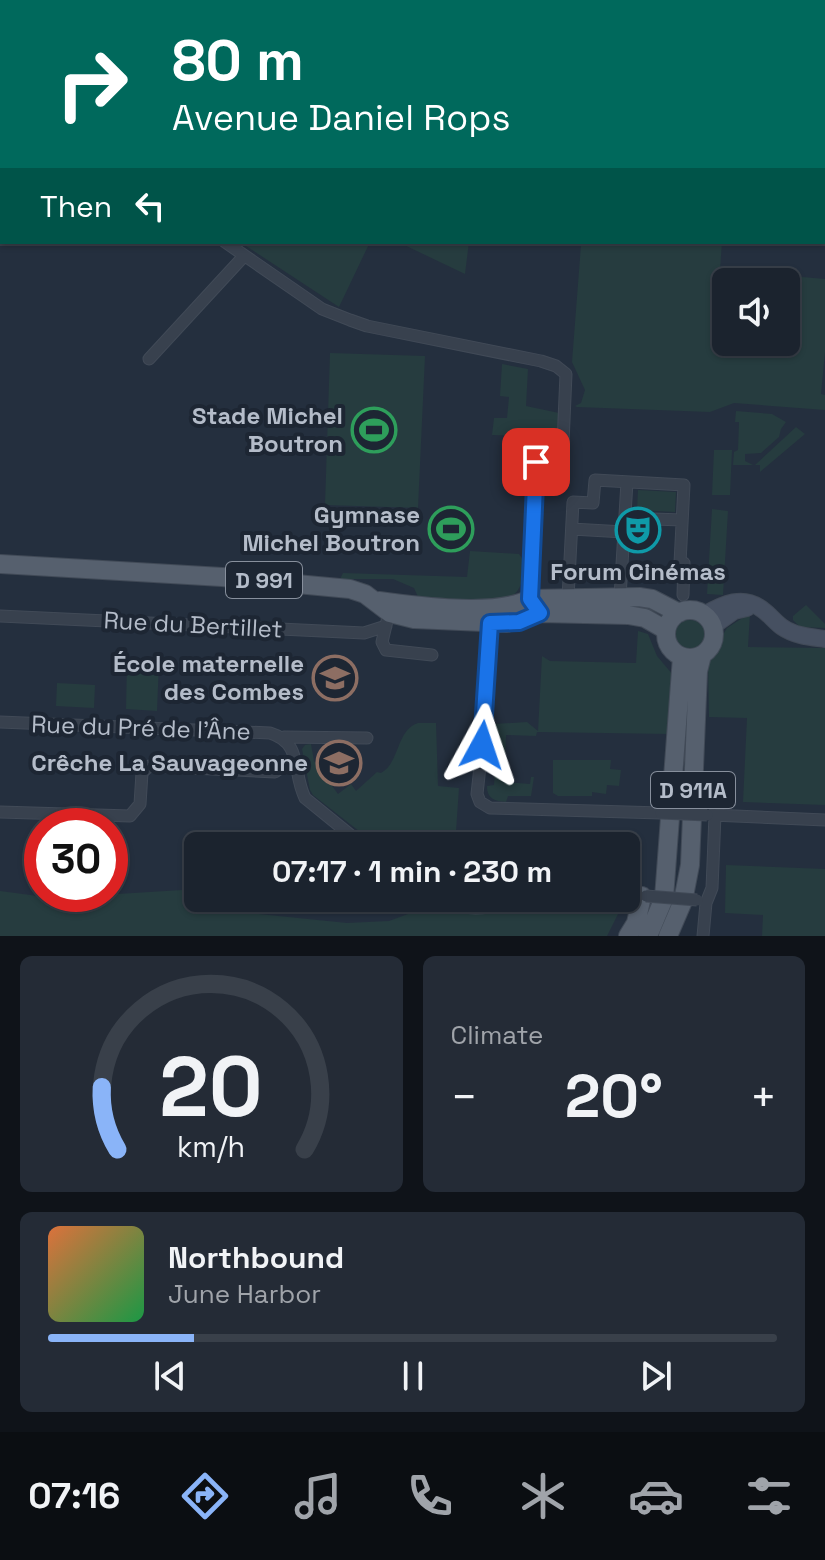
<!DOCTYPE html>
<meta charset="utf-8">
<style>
:root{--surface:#1b232e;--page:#242b36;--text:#f1f3f6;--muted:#a0a4aa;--line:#39404a;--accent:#8ab4f8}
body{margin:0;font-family:"Space Grotesk",sans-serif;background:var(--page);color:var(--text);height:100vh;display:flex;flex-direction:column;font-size:30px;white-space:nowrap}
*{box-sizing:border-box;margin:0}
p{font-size:26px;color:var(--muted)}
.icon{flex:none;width:44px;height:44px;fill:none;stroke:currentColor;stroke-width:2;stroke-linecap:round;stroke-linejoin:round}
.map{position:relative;height:936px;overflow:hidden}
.panel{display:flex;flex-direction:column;gap:20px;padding:20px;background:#0f1319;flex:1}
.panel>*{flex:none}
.hud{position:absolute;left:0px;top:0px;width:826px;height:244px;box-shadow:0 2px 6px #0004,0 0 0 2px var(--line);background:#00695c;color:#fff;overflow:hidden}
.tools{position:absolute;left:712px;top:268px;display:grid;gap:16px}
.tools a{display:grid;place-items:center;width:88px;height:88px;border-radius:12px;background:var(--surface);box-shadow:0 2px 6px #0004,0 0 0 2px var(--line);font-size:40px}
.speed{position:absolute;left:24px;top:808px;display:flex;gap:16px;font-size:40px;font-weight:700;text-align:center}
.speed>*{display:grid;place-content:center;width:104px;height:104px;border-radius:50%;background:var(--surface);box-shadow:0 2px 6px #0004,0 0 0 2px var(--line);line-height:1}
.speed .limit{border:12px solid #d22;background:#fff;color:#111}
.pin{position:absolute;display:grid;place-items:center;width:68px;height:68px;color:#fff;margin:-34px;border-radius:16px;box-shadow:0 4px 12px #0006}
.me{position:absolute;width:88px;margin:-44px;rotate:5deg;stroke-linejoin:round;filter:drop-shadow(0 0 6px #0008)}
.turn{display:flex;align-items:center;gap:28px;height:168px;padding:0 40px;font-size:36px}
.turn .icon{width:104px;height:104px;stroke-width:2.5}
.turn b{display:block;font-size:56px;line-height:68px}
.then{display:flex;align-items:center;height:76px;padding:0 40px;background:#0003;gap:16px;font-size:30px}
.big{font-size:60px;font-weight:800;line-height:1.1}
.panel .widget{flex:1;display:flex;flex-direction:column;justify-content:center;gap:12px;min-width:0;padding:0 28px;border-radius:12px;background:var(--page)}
.panel .dial{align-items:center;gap:0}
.dial svg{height:208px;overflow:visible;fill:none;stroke:var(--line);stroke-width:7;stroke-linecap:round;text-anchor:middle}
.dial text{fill:var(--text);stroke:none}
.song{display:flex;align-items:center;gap:24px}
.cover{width:96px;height:96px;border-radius:12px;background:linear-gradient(135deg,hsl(20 70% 55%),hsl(140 70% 35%))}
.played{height:8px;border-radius:4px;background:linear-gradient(90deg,var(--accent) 20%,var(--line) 20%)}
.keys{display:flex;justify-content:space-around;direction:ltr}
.heat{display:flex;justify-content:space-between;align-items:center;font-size:44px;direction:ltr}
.panel .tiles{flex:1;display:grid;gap:20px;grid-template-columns:1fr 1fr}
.widget:last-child{grid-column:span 2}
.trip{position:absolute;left:184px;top:832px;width:456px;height:80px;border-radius:12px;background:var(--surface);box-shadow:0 2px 6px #0004,0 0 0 2px var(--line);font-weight:800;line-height:80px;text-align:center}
.menu{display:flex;height:128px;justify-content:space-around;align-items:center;background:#0b0e12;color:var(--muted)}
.menu .icon{width:56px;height:56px}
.menu .active{color:var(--accent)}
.menu b{font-size:36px;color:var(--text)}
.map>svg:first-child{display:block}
</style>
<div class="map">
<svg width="825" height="936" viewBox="0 0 825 936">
<rect width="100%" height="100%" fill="#242f3e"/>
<path fill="#263c3f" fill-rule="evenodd" d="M240,242H370L339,307Z
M398,242H469L465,274Z
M562,242H722L720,270L825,279V352L821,394L825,395V410L734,403L710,412L577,407L575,406L581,403L585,390L572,362L581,245ZM726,282H786V342H726Z
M330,353L425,356L418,508L325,505Z
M502,364L528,369L526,406L559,413L556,437L492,435L494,418H507L509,397L500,396Z
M736,411L772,414L786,422L781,429L779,437L761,453L745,454V461L753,465H733L734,452L738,450L739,422H735Z
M796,427L805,434L760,472V465H755Z
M714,450H732L730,495H712Z
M638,490L676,492L675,512L637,510Z
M712,509L728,511L723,595L707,594Z
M470,551L519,554C525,561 525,568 523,578C521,586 517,594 509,598C492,604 438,599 418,597L414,588L393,579H340L343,573L467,577Z
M806,605L825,624V628L800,627L793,620V616Z
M750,613L748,647L825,648V805L743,802L747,718L709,717L708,660L727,628Z
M675 635a15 15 0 1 1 30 0a15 15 0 1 1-30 0Z
M638,631L648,634L657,656L673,675L671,734L537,732L536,736L506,735L504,782L530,784L531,777H534L531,796H508L506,802C495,801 487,799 487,786L494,785L498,734L493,733L494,724L527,722L538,731L542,656L550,661L636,663Z
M127,662L159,663L157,711L126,709Z
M57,683L95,685L94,708L56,706Z
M418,723H436L438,786L459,788L455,846H378L313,795L310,790L302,749L305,745L311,744L314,761L338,794L351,784L356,791L377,772L381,773C400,763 396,730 418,723Z
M553,760H611L610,769L621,770L619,786L607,785L606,794L592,792V796H558L553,793Z
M726,865L825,869V936H762L763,915L725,913Z
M198,889V898H220L249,913L347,923L389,921L438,903L621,908L607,936H0V891L53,898Z"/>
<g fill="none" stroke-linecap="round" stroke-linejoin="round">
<g stroke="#414a57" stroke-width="13">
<path id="street" d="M200,0L205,2
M2,2V13
M115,2L116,0
M0,134H2
M225,242L322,309L350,320L367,326L541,361L556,366L566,374L563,443L556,449L538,447L536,450L530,599L533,603
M149,359L244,256
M625,518L682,520
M572,529L624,532
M620,597L627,482
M568,598L573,502L593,503L595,480L684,485L680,563H684L683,595
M0,616L364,633L386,626
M490,618L485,721L477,794L480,802L490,808L661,813
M387,621L382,642L386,650L432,655
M0,722L270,733C303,743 292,772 305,798L364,846
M284,737L367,738
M0,812L130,816L140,804L142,773L149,766L275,772L294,759
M712,815L825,820
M430,898C477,917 499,904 546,898
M703,936L706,903L712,888L715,815"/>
</g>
<g stroke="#414a57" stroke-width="18">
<path id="secondary" d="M692,0L694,2
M824,65H825
M704,615C723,604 743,594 763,610C770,615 775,622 782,627C795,636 810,637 825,639
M713,626L734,611L747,608"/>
</g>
<g stroke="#414a57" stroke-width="20">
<path id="primary" d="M0,564L222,577L350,589L365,594L390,613L414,619L507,623L540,613L628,615L645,618L666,630
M379,601C420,606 494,617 530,599L639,597L652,599L679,613
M666 634a24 24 0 1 1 48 0a24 24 0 1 1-48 0Z
M628,936L636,923L642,896
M648,936L664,898L682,657
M668,936L683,901L690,865L698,671L702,655"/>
</g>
<use href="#street" stroke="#38414e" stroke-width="11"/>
<use href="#secondary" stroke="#465061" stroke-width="16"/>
<use href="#primary" stroke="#56606e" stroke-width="18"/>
<g stroke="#414a57" stroke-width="13" stroke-linecap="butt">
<path id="street-bridge" d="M661,813L707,815
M646,896L697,900"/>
</g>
<use href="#street-bridge" stroke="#38414e" stroke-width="11"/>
</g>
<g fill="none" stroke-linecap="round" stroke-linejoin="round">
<g stroke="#114b97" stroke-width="20">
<path id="route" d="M482,745L490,623L519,622L540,613L530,599L536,462"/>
</g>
<use href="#route" stroke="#1a73e8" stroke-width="14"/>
</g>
<defs>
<g id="stadium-ring" transform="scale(2.3)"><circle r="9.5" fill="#1d2633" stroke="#2e9e5b" stroke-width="1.5"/><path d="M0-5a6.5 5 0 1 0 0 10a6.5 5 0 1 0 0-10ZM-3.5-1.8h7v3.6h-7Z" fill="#2e9e5b"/></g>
<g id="theatre-ring" transform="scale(2.3)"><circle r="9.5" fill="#1d2633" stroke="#0f9aa8" stroke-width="1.5"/><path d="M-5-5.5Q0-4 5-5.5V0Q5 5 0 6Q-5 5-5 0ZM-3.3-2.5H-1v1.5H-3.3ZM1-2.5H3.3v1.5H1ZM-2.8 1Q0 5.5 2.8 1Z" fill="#0f9aa8"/></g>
<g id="school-ring" transform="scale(2.3)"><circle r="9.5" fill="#1d2633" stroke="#8d6e63" stroke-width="1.5"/><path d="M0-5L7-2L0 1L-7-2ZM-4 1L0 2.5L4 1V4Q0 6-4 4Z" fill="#8d6e63"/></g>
</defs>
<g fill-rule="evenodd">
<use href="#stadium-ring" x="374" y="430"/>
<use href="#stadium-ring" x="451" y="529"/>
<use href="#theatre-ring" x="638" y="530"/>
<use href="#school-ring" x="335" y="678"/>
<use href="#school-ring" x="339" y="763"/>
</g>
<g text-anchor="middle" stroke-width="8" stroke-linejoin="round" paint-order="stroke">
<g fill="#1d2633" stroke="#878f9c" stroke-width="2">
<rect x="226" y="562" width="76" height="36" rx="6"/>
<rect x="651" y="772" width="84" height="36" rx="6"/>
</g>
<g font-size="22" font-weight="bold" fill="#b4bcc9">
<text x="264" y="588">D 991</text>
<text x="693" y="798">D 911A</text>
</g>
<g font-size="24" font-weight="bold" fill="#b4bcc9" stroke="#1d2633" text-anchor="end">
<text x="343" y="424">Stade Michel<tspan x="343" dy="28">Boutron</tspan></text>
<text x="420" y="523">Gymnase<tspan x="420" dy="28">Michel Boutron</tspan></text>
<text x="638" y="580" text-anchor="middle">Forum Cinémas</text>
<text x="304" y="672">École maternelle<tspan x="304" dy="28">des Combes</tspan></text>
<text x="308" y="771">Crêche La Sauvageonne</text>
</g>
<g font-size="24" fill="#b4bcc9" stroke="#1d2633">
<text transform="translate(193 625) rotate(3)" y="8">Rue du Bertillet</text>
<text transform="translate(141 728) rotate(2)" y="8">Rue du Pré de l'Âne</text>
</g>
</g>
</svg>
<div class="tools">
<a><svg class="icon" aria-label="sound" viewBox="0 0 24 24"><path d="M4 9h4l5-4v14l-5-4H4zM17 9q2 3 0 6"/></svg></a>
</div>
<div class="speed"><div class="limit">30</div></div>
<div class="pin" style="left:536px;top:462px;background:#d93025"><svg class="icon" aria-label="arrive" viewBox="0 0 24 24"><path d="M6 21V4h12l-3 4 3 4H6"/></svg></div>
<svg class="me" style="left:482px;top:745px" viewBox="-20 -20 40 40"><path d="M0-17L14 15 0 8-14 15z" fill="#1a73e8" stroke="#fff" stroke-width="4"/></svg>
<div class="trip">07:17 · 1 min · 230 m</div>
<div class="hud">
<div class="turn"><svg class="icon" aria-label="right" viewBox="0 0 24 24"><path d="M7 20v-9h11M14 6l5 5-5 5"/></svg><div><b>80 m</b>Avenue Daniel Rops</div></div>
<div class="then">Then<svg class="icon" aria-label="left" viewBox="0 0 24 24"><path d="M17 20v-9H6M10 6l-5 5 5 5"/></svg></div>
</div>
</div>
<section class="panel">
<div class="tiles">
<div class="widget dial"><svg viewBox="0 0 100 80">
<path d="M14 69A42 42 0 1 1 86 69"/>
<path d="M14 69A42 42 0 0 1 8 45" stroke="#8ab4f8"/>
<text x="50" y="56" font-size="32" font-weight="700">20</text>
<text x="50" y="72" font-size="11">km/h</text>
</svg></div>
<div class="widget"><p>Climate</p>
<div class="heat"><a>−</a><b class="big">20°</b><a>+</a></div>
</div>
<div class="widget">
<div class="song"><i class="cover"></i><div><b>Northbound</b><p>June Harbor</p></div></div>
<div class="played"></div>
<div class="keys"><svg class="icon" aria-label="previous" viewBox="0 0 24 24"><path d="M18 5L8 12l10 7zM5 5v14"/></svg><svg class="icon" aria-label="pause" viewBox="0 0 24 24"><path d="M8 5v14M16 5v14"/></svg><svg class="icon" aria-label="next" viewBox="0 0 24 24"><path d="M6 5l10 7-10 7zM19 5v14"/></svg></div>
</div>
</div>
</section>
<nav class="menu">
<b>07:16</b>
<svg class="icon active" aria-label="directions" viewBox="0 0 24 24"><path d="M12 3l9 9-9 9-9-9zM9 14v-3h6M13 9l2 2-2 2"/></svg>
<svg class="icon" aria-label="music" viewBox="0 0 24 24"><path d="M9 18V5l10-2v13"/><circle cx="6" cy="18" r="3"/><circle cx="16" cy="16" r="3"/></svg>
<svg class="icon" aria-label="phone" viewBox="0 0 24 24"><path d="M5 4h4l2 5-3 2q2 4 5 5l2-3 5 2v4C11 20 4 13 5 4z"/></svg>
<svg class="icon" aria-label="climate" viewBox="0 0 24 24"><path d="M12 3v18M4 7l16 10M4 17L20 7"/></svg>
<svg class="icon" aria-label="car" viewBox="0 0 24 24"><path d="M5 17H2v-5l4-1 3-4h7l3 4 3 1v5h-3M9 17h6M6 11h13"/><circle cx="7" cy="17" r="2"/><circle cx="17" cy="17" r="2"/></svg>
<svg class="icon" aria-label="filters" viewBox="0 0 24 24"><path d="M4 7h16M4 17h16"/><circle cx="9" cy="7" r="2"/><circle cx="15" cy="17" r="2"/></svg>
</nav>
